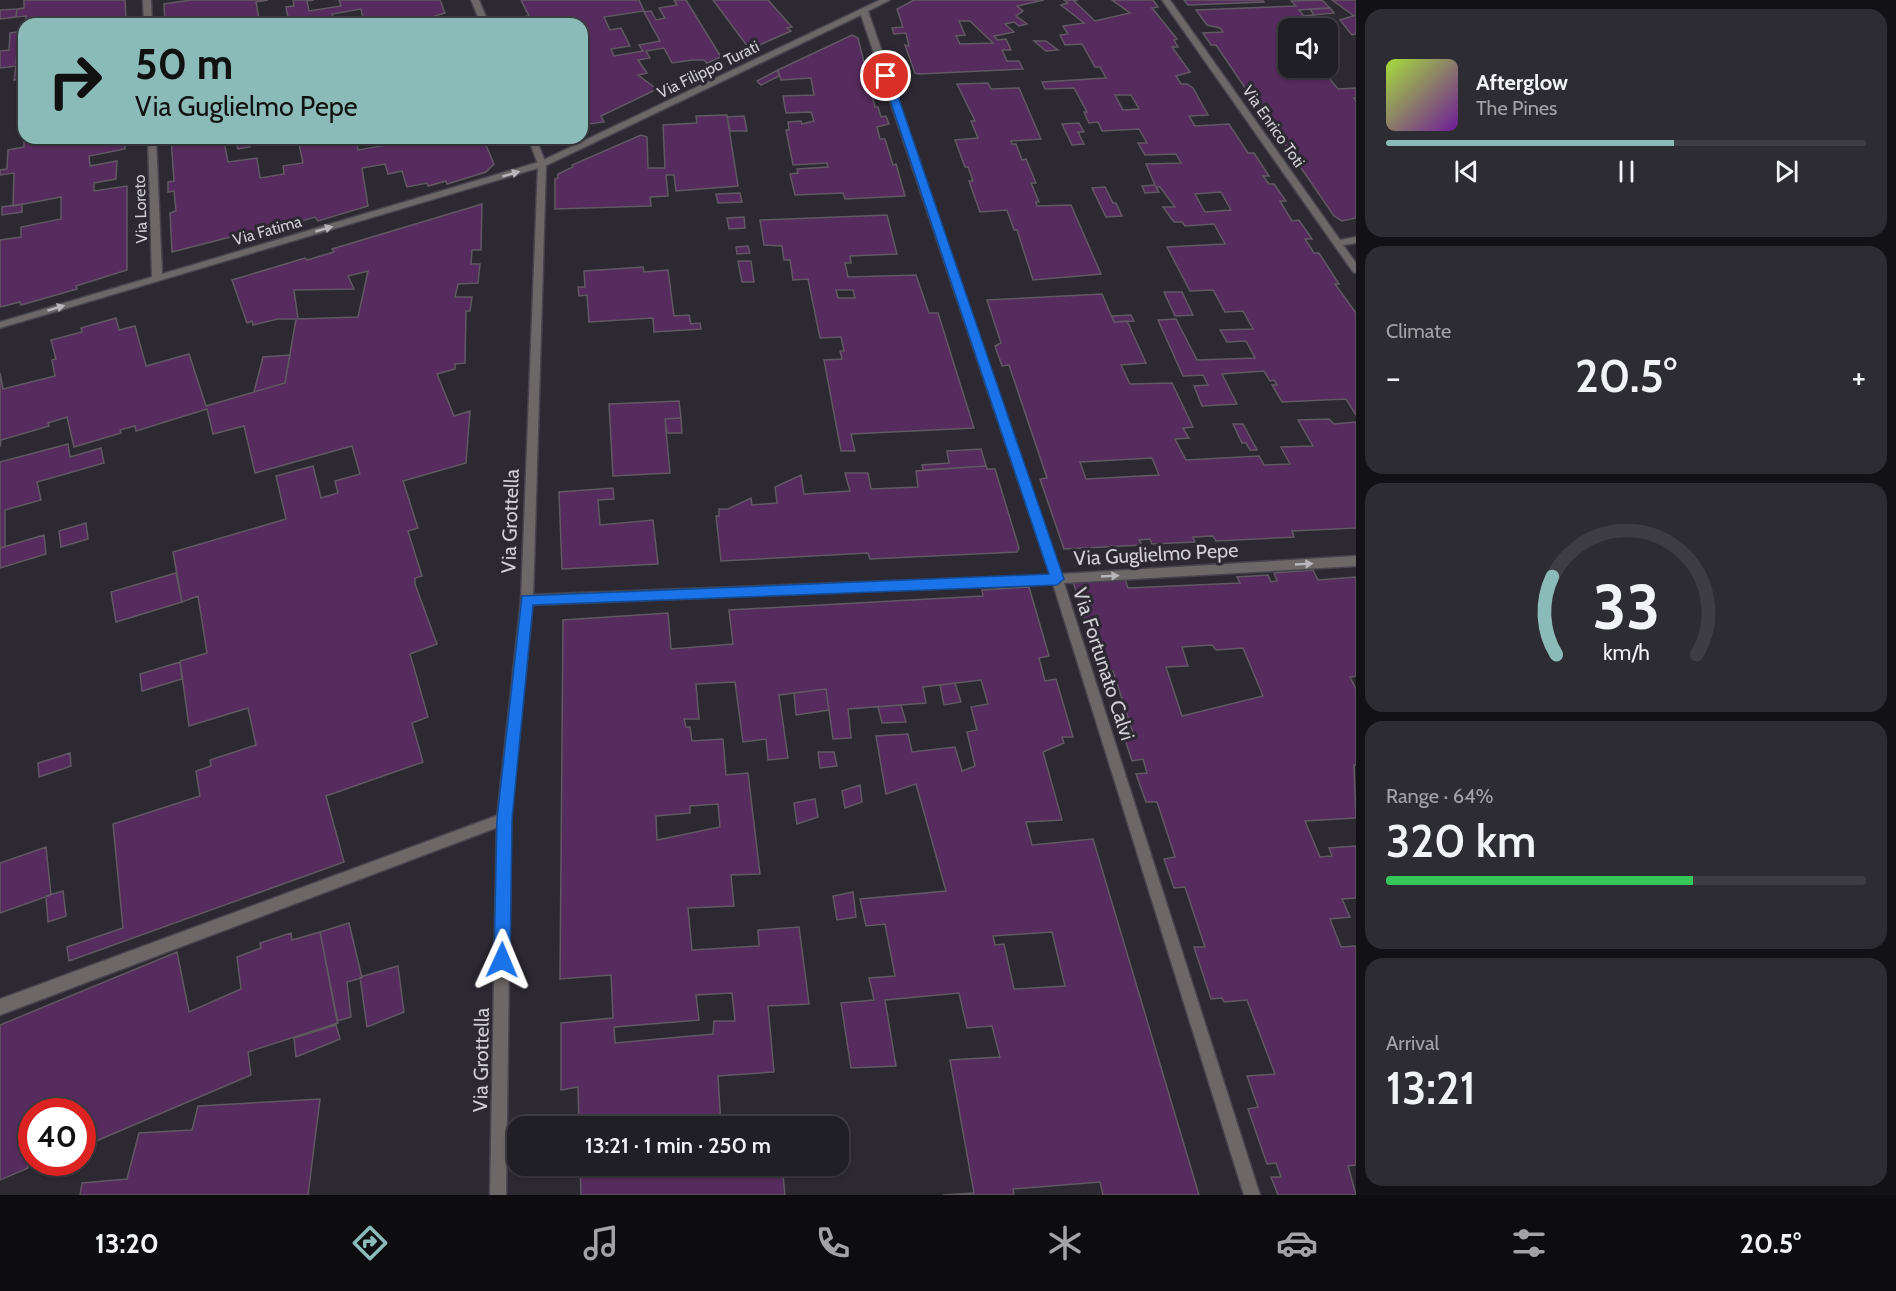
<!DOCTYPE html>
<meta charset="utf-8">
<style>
:root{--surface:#211f26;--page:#2d2c32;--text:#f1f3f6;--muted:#a2a2a7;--line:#3e3d43;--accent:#8bbbb9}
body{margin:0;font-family:Cabin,sans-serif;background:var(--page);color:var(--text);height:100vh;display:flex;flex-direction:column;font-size:22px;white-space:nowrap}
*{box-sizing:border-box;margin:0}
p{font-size:20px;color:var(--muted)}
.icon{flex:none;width:33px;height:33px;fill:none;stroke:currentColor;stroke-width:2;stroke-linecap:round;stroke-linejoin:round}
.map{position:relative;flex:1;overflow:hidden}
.details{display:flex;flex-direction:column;gap:9px;padding:9px;background:#121115;width:540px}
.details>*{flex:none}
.guide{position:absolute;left:18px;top:18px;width:570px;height:126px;border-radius:18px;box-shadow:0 2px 4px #0004,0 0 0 2px var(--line);background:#8bbbb9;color:#111;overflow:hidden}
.tools{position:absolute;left:1278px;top:18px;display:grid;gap:12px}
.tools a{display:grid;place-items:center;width:60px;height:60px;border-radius:12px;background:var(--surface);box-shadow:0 2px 4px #0004,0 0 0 2px var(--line);font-size:30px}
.speed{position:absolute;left:18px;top:1098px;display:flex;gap:12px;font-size:30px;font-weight:700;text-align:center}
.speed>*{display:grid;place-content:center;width:78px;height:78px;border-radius:50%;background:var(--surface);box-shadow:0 2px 4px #0004,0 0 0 2px var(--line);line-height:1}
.speed .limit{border:9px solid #d22;background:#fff;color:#111}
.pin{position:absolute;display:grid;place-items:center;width:51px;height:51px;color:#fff;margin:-26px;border:3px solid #fff;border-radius:50%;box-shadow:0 2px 6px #0007}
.me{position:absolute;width:66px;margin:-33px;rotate:1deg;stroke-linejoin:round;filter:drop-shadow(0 0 4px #0008)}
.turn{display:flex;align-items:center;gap:21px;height:126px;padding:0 18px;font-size:27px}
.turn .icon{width:78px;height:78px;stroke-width:2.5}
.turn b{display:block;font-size:42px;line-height:51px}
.big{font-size:45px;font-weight:600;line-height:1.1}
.details .tile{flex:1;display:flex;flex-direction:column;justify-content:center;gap:9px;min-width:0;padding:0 21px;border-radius:18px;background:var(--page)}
.details .dial{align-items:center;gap:0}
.dial svg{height:156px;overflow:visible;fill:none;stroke:var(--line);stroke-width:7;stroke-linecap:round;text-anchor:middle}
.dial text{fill:var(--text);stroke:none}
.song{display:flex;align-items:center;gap:18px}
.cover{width:72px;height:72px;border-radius:9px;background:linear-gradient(135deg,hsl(80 70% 55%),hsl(280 70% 35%))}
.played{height:6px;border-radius:3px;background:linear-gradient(90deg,var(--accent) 60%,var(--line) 60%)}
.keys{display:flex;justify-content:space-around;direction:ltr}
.heat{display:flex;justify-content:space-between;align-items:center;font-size:33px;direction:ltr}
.charge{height:9px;border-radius:4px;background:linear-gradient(90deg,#34c759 64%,var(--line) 0)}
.trip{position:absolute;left:507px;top:1116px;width:342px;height:60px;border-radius:18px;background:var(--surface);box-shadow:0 2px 4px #0004,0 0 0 2px var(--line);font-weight:600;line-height:60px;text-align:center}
.menu{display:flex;height:96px;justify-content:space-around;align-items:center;background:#0d0c0f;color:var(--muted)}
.menu .icon{width:42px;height:42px}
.menu .on{color:var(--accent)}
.menu b{font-size:27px;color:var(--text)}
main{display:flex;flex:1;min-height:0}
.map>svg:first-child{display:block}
</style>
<main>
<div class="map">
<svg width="1356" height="1195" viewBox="0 0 1356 1195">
<rect width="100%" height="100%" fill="#2c2933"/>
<path fill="#562b5d" stroke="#615962" stroke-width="1.5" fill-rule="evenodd" d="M24,0H125L126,17L113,19V24H26V16L16,17L17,9L24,8Z
M191,0H268L256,2L259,19L275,17L276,24H165L164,4Z
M293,0H314L307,1L309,11L341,6L339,0H440L445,13L435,16L438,24H364L361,9L332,14L334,21L312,24L311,20L289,23L286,7L294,6Z
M521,0H639L644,11L604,17L610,30L621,28L630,46L611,49L614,56L643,51L639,45L660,41L644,12L651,11L656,20L665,18L659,8L677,5L674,0H686L721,57L707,63L704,60H692L672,63L664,48L646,51L650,58L638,60L647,73L638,75L657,89L601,116L604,122L582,125V24H518L515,18L529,16Z
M713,0H768L792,27L787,28L791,31L755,47H748Z
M914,0H1044L1017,6L1023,11L1016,16L1027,24L1019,26L1014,22L1005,24L1014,32L994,36L998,40L1006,39L1011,50H1002L1007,61H1019L1023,69L919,74L915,73L905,45L909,46L906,33L894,34L892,28L903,27L897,9ZM959,21H970L993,43L960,44L956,36L965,35Z
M1064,0H1078L1074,1L1095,21L1130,13L1112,0H1153L1158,7L1152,8L1177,39L1174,40L1178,47H1172L1190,72L1176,76L1181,84H1187L1193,88L1208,115L1189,116L1195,126L1229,124L1248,153H1254L1269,176H1263L1269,184H1274L1286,201H1280L1292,221L1299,220L1312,239H1305L1314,253H1319L1339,284H1335L1356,313V415L1346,399L1282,402L1272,385H1277L1274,380L1270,381L1264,371L1222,374L1237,404L1202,406L1194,386L1208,385L1203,375L1183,376L1158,320L1176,319L1197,360L1255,358L1246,341L1227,342L1220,330L1253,329L1243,311L1225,312L1213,290L1190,291L1167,247L1225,244L1214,224L1185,226L1182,222H1174L1163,207H1175L1160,187H1156L1159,192L1145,193L1142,186L1155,185L1146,164L1181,163L1176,154L1145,155L1138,143H1147L1139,129L1102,131L1098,122L1089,123L1084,112H1087L1074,88L1045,89L1042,82L1106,78L1100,67H1095L1082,44L1065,45L1060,35L1068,34L1063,26L1084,23L1061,5L1068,3ZM1115,95H1131L1139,109L1123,110ZM1221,192L1231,210L1205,212L1195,194Z
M1184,0H1262L1264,2L1188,5Z
M1322,0L1330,8L1299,10L1304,16L1312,15L1323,28H1288V68H1321L1338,89L1356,88V98H1354L1356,101V218L1342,221L1334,216L1282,140H1277L1263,120H1267L1216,45H1211L1203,33L1223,32L1220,28L1207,25L1196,10L1296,6L1291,1Z
M1332,0H1356V15L1354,16Z
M1330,8L1334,13L1314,15L1310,9Z
M17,9L16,17L0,19V10Z
M1356,15V34L1352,35L1340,20Z
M24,31V48L17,49L16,63L24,62V78L14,80L16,66L0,68V51L9,50L10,33Z
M852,35L858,38L875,107H878L881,117L886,116L889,124L877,127L880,139H885L893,165L896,164L905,196L845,199L843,193L795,195L790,174L798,173L797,169L828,167L827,163L793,165L786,130H789L788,122L801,121L802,124L814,121L811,112L786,113L783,96L814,95L811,78L781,80L778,70Z
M1034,41H1046L1058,50L1046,51Z
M1331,48L1338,57H1332L1337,64L1328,65V49Z
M778,70L779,76L761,85L757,81Z
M988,83L991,89L1019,88L1041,139L1011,141L1012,144H1016L1022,160L1026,159L1036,183H1031L1039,202H1036L1037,206L1071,205L1101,274L1033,280L1017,230H1014L1007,210L980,212L969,181H973L968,167H965L955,140L978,138L971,121H975L957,84Z
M727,115L738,186L676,191L674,175H666L668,196L650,197L651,206L555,209V179L558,178V174L573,167L572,165L641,135L647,137L648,168H665L663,125L697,123L696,116Z
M744,116L747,131H730L727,117Z
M1079,123L1084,132H1078L1084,144L1072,145L1062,124Z
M24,138H125V149L89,156L90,166L117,161L116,179L94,183V191L127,186V270L76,286L77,289L21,305L20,302L0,307V240L21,237V227L61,219V197L13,206L14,173L0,175V170L7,169L8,150L24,147Z
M171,138H247L250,147L238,149L235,139L224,141L228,162L257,158L260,178L284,174L283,166L303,163L299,144L304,142L303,140L312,138H356L358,150L405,142L403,138H483L494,164L486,172L447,184L446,181L428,186L427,183L407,187L402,171L388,174L385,164L362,168L368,206L318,221L315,217L247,237L246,233L172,252L170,213L176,211L174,191L168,192V182L174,181Z
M1105,187L1113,203H1116L1122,216L1106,217L1092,188Z
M740,193L742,202L718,203L716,194Z
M22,204V212L2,215V207Z
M482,204L481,250H472L471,264H480L478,283L458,284L455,297H472L470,311H466L465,363L455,364V369L437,374L454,416L470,411L466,463L403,481L418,528L408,531L422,576L415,578V584L437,644L410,654L428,717L412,723L423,762L326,796L344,862L69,961L67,947L123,928L113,824L200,796L196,771L211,766L210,760L256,745L248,708L189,726L180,661L207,653L198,596L182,602L173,552L286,519L276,476L313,466L321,498L338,493L335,481L360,474L352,446L255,473L244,426L213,434L207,409L136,431L135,426L120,430L121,433L74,447L67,417L48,423L49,426L1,440L0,447V373L3,389L55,376L52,360L56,359L51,340L82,332L81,328L116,318L119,330L135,326L146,366L189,354L206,406L285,383L296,319H278L253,325L252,321L247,323L232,280L305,258L307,260L334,252L332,249ZM368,271L358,317L298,319L294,290L354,289L348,276Z
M887,215L897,254L850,256L851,263H845L848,277L916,275L929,313H938L974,428L851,434L855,451H841L824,360L842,359L840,351H844L841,337L820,338L808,279L793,280L790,260H784L782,246L764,245L760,220ZM836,290H853L855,298H838Z
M744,217L745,228L729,229L727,218Z
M748,246L750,253L737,254L736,247Z
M738,261H751L754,282H742Z
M643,267L644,272L668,270L674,316L689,315L691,324L700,323L701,329L654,332L653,318L589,322L587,295L579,296L578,287H585L584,271Z
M1164,292H1182L1193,315L1175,316Z
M1102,294L1114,322L1127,321L1146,363L1121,365L1130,384L1172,383L1193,427L1183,428L1189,438L1175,439L1186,460L1259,456L1264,465L1290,464L1281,447L1313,446L1298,420L1329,419L1334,424L1356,422V528L1292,531L1294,537L1216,541L1213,536L1193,537L1195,542L1152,544L1150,539L1139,540L1142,545L1064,549L1040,479L1047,478L1009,365L1002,366L995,346L1001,343L987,300ZM1152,458L1159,475L1086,479L1080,462Z
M1131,315L1134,321L1114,322L1112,316Z
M290,355L285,383L254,392L263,357Z
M679,401L681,418L665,419L670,473L613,476L609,404Z
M681,418L682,433H667L665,419Z
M1233,424H1243L1257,450H1250L1246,443H1242Z
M68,444L70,457L101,448L104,463L37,482L41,500L5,510V547L0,548V462Z
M981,449L986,466L923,470L922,465L949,463L947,451Z
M986,466L987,469H995L1019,548L1017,552L870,559L868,553L721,561L716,516H719V509H728L751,498L752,505L777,503L775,487L801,475L804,494L850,491L845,473H868L871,489L918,487L916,471Z
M613,488L614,499L598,500L600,525L653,520L658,564L562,569L559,492Z
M86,523L88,539L61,547L59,531Z
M44,535L46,554L0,568V548Z
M1313,570L1318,580L1356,577V676L1350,677L1356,689V765H1354L1356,818L1305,821L1320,857L1332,856L1329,848L1356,846V898L1342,899L1350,917L1330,919L1341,947L1356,946V1165L1348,1166L1356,1195H1278L1271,1177H1281L1276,1163L1267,1164L1248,1109L1258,1107L1247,1076L1275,1074L1247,1000L1224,1002L1222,998L1211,999L1194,947H1205L1185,887L1174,888L1164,859L1175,857L1157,802H1146L1136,774L1147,773L1143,759L1132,761L1123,733H1133L1113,671L1103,673L1073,582L1125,579L1128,588L1240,583L1237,577L1268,575L1271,582L1277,581L1274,573ZM1212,645L1216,650L1243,648L1263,696L1182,716L1166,667L1188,666L1182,647Z
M176,573L182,602L116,622L111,592Z
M1029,587L1049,656L1039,658L1045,681L1056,679L1073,737H1062L1064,743L1043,752L1062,820L1026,822L1032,845L1093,839L1199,1195H1103L1100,1182L1013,1189L1014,1195H943L974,1193L950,1060L1000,1057L992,1026L967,1028L959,993L885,1000L896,1066L851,1068L841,1003L874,1000L869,978L895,976L885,924L866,926L860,899L946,891L916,784L886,794L876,736L908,734L912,752L955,747L962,771L975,766L967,732L977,730L971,707L988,704L981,680L923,687L926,703L848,709L851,738L833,739L826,689L779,695L788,758L768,760L766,739L743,742L735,682L696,684L699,719H684L686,727H690L692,741L723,739L726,775L748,773L760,874L731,875L734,906L688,908L692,950L759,946L758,930L799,927L809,1004L768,1006L774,1072L718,1076L721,1126H579L578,1087L561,1090V1023L613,1018L611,975L560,979L563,620L668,613L671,649L733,644L729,610L983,596L982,590ZM718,804L720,827L657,840L656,816L690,813V806ZM1052,932L1065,986L1014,989L1004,944L995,945L993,936ZM732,993L735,1021H714L713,1034L615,1043L614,1027L699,1020L696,995Z
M180,662L182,679L142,691L140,674Z
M955,683L961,702L944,705L940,685Z
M826,689L829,710L796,715L794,693Z
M901,705L906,722L882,723L878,707Z
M818,752H834L837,766L820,768Z
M70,753L71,766L39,777L38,763Z
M860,785L862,802L845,808L842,791Z
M815,799L818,817L797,824L794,803Z
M46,847L51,895L0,913V863Z
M63,891L66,916L48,922L46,896Z
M853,892L856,917L837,920L833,896Z
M349,923L362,978L347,982L351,1017L337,1021L320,932Z
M320,932L338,1023L248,1052L251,1075L82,1147V1112H32V1139L25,1142L28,1168L0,1180V1025L177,952L189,1012L241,989L237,957L261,948L260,943L291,933L292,940Z
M398,966L404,1012L367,1027L360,977Z
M336,1025L340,1039L296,1057L294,1038Z
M320,1099L308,1195H80L82,1183L127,1179L139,1133L192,1130L198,1106Z
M580,1166H782L785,1195H581Z"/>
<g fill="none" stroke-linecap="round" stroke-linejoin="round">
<g stroke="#46444d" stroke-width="3">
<path id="minor" d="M143,0H151L152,24H144Z
M880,0H890L868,11L1061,574L1356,556V566L1064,583L1260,1195H1244L1053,584L527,605L523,603L521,600L523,597L527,595L1050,575L861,15L545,166L0,328V322L152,277L148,138H156L162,274L539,162Z
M1162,0H1170L1340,240L1356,237V243L1343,245L1356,263V273L1353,272Z
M504,813L509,815L511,819L509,823L0,1015V999Z"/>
</g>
<g stroke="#46444d" stroke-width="3">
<path id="tertiary" d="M471,0H479L489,24H481Z
M528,138H536L546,164L533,600L511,819L506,1195H490L497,819L521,600L538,164Z"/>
</g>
<use href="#minor" fill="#6d6767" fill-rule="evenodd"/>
<use href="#tertiary" fill="#6d6767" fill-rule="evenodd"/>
</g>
<defs><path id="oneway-solid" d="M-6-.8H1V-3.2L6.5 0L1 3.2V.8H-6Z" transform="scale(1.5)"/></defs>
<g fill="#b8b6ba">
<use href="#oneway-solid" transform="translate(511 174) rotate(-16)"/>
<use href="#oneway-solid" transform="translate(324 229) rotate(-16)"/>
<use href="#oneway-solid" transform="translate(56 308) rotate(-17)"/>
<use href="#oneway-solid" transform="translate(1304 564) rotate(-3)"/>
<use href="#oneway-solid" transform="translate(1110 576) rotate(-3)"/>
</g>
<path fill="#1a73e8" stroke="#114b97" stroke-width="1.5" d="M886,74L891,76L1064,579L1057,585L533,605L512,819L510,960L508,966L502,969L496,966L494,960L497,819L522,596L1049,574L882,76Z"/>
<g text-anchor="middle" stroke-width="6" stroke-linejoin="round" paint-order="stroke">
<g font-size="16" fill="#d1d0d6" stroke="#2c2933">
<text transform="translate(708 69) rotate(-26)" y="6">Via Filippo Turati</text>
<text transform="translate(1274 126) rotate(55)" y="6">Via Enrico Toti</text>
<text transform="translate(140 209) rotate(-92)" y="6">Via Loreto</text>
<text transform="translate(267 230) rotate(-16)" y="6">Via Fatima</text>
</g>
<g font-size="20" fill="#d1d0d6" stroke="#2c2933">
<text transform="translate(510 521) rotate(-88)" y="7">Via Grottella</text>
<text transform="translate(1156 554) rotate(-3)" y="7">Via Guglielmo Pepe</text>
<text transform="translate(1104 664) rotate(72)" y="7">Via Fortunato Calvi</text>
<text transform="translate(481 1060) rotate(-89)" y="7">Via Grottella</text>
</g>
</g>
</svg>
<div class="tools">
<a><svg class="icon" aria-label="sound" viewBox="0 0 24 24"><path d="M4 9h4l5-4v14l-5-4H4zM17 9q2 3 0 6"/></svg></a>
</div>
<div class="speed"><div class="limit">40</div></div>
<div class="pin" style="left:886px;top:76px;background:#d93025"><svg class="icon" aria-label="arrive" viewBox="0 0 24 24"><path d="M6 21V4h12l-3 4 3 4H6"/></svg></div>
<svg class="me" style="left:502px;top:960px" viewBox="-20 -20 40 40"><path d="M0-17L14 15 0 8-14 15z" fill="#1a73e8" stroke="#fff" stroke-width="4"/></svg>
<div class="trip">13:21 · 1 min · 250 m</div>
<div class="guide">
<div class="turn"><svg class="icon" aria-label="right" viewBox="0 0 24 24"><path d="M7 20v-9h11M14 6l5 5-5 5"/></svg><div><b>50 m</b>Via Guglielmo Pepe</div></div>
</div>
</div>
<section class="details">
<div class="tile">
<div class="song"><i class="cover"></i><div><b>Afterglow</b><p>The Pines</p></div></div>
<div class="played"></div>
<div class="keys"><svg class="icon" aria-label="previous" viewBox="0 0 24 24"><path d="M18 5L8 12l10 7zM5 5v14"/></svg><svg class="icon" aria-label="pause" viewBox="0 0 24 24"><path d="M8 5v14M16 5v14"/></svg><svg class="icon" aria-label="next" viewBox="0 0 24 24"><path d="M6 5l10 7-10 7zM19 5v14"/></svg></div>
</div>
<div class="tile"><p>Climate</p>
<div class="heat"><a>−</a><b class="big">20.5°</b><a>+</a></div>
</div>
<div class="tile dial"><svg viewBox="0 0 100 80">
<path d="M14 69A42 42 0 1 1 86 69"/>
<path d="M14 69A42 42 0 0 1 12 29" stroke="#8bbbb9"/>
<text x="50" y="56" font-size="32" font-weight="700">33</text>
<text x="50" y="72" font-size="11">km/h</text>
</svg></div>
<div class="tile"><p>Range · 64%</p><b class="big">320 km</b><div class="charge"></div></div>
<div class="tile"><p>Arrival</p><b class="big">13:21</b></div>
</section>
</main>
<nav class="menu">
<b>13:20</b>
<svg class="icon on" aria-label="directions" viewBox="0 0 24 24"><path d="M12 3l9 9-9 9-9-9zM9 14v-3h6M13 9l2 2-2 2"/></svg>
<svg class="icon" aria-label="music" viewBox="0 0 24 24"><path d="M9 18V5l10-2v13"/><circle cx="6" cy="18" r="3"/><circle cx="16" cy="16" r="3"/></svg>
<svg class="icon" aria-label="phone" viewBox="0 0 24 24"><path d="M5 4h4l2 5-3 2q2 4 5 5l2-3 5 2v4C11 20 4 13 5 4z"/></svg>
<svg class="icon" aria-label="climate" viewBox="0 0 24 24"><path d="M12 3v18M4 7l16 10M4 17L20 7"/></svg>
<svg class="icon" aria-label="car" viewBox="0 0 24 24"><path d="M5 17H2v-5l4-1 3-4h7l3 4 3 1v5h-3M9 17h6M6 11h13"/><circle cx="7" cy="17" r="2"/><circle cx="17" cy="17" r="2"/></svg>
<svg class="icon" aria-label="filters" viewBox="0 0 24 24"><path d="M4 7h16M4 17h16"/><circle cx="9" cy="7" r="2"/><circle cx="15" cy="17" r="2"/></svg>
<b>20.5°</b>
</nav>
